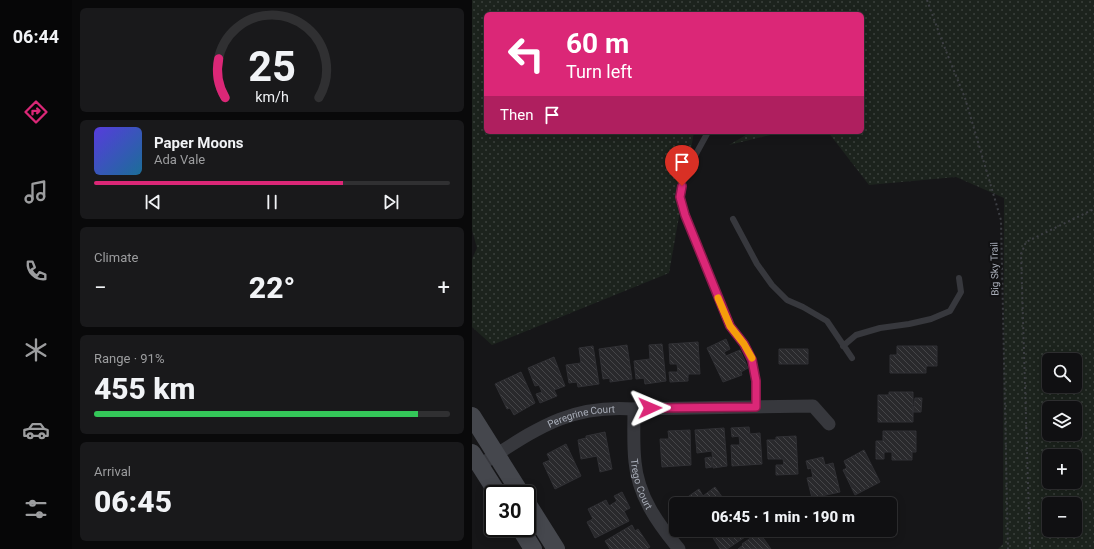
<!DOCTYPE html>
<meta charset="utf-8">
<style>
:root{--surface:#101012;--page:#19191b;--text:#f1f3f6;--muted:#9c9d9f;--line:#303032;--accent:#db2777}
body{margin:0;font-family:Roboto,sans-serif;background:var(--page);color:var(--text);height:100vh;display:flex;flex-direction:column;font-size:15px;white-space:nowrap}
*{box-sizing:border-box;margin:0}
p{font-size:13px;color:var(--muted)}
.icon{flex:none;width:22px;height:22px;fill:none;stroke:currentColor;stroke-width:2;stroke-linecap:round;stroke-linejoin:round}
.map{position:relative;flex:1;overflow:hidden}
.panel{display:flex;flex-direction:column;gap:8px;padding:8px;background:#09090a;width:400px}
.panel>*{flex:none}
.top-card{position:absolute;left:12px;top:12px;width:380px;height:122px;border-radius:6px;box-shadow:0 2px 10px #0003,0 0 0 1px var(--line);background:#db2777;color:#fff;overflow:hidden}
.tools{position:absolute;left:570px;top:353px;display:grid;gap:8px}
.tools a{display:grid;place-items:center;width:40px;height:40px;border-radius:6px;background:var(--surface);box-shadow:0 2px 10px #0003,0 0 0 1px var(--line);font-size:20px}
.speed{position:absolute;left:12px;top:485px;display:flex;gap:8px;font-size:20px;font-weight:700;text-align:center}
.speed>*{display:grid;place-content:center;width:52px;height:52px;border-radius:50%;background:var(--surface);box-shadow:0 2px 10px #0003,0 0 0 1px var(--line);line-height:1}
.speed .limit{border:2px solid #111;border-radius:6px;background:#fff;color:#111}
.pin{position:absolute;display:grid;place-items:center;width:34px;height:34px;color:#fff;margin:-41px -17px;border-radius:50% 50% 50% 0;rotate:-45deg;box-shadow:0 0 4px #0007}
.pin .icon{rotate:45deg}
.me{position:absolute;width:44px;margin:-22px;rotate:89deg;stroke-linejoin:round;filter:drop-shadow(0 0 3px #0008)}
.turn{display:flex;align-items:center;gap:14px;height:84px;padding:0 16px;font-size:18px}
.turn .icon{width:52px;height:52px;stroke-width:2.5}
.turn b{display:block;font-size:28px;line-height:34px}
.then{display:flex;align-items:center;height:38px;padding:0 16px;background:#0003;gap:8px;font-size:15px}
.big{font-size:30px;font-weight:800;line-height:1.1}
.panel .tile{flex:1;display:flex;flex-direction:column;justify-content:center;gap:6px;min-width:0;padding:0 14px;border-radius:6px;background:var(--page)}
.panel .dial{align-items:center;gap:0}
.dial svg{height:104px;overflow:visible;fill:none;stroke:var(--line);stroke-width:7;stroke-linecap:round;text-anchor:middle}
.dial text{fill:var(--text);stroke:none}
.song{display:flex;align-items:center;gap:12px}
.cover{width:48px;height:48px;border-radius:6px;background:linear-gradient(135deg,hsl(250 70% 55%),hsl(200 70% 35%))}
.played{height:4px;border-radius:2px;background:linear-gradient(90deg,var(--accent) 70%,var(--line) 70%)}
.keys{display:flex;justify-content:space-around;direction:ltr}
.heat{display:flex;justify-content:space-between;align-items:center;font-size:22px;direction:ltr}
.charge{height:6px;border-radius:3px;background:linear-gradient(90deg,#34c759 91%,var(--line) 0)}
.trip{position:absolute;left:197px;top:497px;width:228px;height:40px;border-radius:6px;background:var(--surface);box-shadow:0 2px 10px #0003,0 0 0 1px var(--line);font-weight:800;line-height:40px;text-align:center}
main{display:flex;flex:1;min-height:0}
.tabs{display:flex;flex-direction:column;width:72px;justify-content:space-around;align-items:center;background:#060607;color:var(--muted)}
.tabs .icon{width:28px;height:28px}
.tabs .selected{color:var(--accent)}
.tabs b{font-size:18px;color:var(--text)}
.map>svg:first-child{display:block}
</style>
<main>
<nav class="tabs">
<b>06:44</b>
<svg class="icon selected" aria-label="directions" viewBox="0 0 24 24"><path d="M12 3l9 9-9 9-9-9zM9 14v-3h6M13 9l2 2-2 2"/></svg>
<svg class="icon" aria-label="music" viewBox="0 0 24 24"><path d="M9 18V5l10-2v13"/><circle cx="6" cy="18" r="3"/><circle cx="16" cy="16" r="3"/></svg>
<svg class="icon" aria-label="phone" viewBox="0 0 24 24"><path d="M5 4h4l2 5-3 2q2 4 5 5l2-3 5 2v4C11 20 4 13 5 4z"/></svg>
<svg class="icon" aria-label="climate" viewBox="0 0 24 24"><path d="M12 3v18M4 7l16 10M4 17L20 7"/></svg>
<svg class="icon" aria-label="car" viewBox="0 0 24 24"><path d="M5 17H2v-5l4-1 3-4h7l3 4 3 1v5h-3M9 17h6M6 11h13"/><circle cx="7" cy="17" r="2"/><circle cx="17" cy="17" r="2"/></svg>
<svg class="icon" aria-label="filters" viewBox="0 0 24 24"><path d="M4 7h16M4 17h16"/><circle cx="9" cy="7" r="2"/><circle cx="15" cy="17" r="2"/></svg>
</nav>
<section class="panel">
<div class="tile dial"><svg viewBox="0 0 100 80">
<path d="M14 69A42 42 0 1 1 86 69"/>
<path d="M14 69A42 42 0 0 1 9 39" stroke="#db2777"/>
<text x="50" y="56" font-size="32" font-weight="700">25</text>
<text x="50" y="72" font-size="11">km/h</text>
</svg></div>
<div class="tile">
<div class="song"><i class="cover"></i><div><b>Paper Moons</b><p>Ada Vale</p></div></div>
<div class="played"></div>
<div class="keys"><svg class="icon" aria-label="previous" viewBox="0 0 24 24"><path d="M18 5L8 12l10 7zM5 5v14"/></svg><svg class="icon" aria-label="pause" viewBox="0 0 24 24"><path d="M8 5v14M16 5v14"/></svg><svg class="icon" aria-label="next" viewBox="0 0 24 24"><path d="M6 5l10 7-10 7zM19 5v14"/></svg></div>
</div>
<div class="tile"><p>Climate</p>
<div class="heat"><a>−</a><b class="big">22°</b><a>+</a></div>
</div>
<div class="tile"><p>Range · 91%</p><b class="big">455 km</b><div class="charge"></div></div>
<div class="tile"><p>Arrival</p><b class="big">06:45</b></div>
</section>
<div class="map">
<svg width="622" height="549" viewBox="0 0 622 549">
<defs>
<pattern id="grass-dots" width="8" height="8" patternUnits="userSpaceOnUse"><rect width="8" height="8" fill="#1c231d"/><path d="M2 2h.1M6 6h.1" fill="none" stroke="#3a403c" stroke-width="1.8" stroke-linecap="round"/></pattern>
<pattern id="building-back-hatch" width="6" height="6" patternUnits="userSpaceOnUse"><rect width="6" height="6" fill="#29292c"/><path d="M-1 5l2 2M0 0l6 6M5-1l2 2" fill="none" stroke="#454548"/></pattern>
</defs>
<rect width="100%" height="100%" fill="#161618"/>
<path fill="url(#grass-dots)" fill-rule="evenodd" d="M0,0H622V549H526L531,544L532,198L484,177L397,185L356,132H390V14H14V132H222L197,273L20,345L0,327V259L5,248L0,230ZM577,360H603V386H577ZM577,408H603V434H577ZM577,456H603V482H577ZM577,504H603V530H577Z
M279,132H311L257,145Z"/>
<path fill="url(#building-back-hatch)" stroke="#303034" d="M254,339L258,349L252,352L254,356L268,350L276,368L269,372L270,375L251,382L235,348Z
M226,342L228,374H216V381L198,382L197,372H206L205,364H198L197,344Z
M190,344L194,381L173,384L172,378L164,379L162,361L178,359L177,345Z
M155,345L160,379L138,382V378L131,379L127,349Z
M121,346L127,384L106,387L105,382L97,383L94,365L109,363L107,348Z
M425,346H465V366H454V373H418V355H425Z
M307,349H336V364H307Z
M82,357L93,386L82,390L85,396L68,403L64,394L70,392L67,385L63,386L56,368Z
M49,372L63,403L42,415L38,408L35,409L23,384Z
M417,392H441V422H406V395H417Z
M443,398H450L449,412H441Z
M277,427L278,434L288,433L290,464L260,466L259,445H268L267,436L260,437L259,428Z
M252,428L255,466L241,468L240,451L225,453L223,430Z
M218,430L219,465L190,467L188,439H197L196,431Z
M411,431H444V452H440V460H420V452H412V459H404V441H411Z
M133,432L140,469L128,472L125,456L109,459L106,440L114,438V436Z
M324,436L326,474L304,475V465H312L311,459H296L295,440H304V437Z
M94,444L109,476L83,489L71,463L78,460L75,454Z
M392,450L408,482L383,495L371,470L375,468L372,461Z
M239,457L240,467L234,468L233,458Z
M351,457L353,465L361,463L368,492L340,498L335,478L341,477L339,468L336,469L334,461Z
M243,487L255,504H212L210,501L227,489L231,496Z
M150,492L158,508L152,511L157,521L123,538L115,522L121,519L116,509L134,500L137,506L145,501L142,496Z
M160,525L163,531L166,529L178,547L175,549H138L133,541Z
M236,530H277L279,533L255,549H248Z
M287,532L299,549H266L271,545L270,544Z"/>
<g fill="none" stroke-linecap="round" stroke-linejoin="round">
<path stroke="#3d3f44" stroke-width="2" stroke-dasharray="2 3" stroke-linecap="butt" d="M455,0L470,41L493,98L529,220L536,549
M558,549L549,254L554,242L622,209"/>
<path stroke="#37383d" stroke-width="6" d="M236,132L213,174L208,197L213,215L258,326L272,343L281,359L284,381V407
M261,219L285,264L300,285L315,300L331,307L355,321L380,358
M371,346L384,335L408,328L437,324L459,319L478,311L489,292L487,278"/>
<g stroke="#37383d" stroke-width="13">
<path id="s1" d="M162,409C162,426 161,444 163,462C166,496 186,524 207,549"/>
<path id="s2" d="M8,465C62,431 95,404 162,409L341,406L357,424"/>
</g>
<path stroke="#45474d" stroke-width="18" d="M0,416L49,494
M0,453L26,494
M55,503L84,549
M48,528L61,549"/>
</g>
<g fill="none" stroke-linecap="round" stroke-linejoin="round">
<g stroke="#8e194d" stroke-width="10">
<path id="route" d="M178,408L284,407V381L280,360L272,344L258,326L213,215L208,197L210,186"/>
</g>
<use href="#route" stroke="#db2777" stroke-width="7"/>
<path stroke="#f59e0b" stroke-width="7" d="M246,298L258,326L272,344L280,358"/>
</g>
<g text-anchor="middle" stroke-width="4" stroke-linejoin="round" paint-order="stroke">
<g font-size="10" fill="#a8adb8" stroke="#111113">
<text transform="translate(522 269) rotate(-91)" y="4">Big Sky Trail</text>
<text dy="4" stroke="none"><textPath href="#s2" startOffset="114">Peregrine Court</textPath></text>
<text dy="4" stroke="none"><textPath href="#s1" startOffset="76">Trego Court</textPath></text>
</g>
</g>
</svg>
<div class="tools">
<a><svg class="icon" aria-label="search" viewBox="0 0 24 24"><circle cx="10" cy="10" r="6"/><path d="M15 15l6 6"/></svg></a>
<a><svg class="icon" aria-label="layers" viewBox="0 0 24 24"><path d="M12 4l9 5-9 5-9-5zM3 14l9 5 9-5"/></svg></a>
<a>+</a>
<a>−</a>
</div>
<div class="speed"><div class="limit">30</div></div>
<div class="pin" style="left:210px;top:186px;background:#d93025"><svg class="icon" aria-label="arrive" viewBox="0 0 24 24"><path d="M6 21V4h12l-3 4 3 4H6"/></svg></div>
<svg class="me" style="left:178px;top:408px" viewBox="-20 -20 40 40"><path d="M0-17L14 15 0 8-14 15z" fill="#db2777" stroke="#fff" stroke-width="4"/></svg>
<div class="trip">06:45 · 1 min · 190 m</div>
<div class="top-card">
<div class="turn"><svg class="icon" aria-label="left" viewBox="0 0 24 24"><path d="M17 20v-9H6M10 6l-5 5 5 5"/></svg><div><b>60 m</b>Turn left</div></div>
<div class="then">Then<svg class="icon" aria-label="arrive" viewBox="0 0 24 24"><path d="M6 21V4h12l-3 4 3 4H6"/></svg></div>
</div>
</div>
</main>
